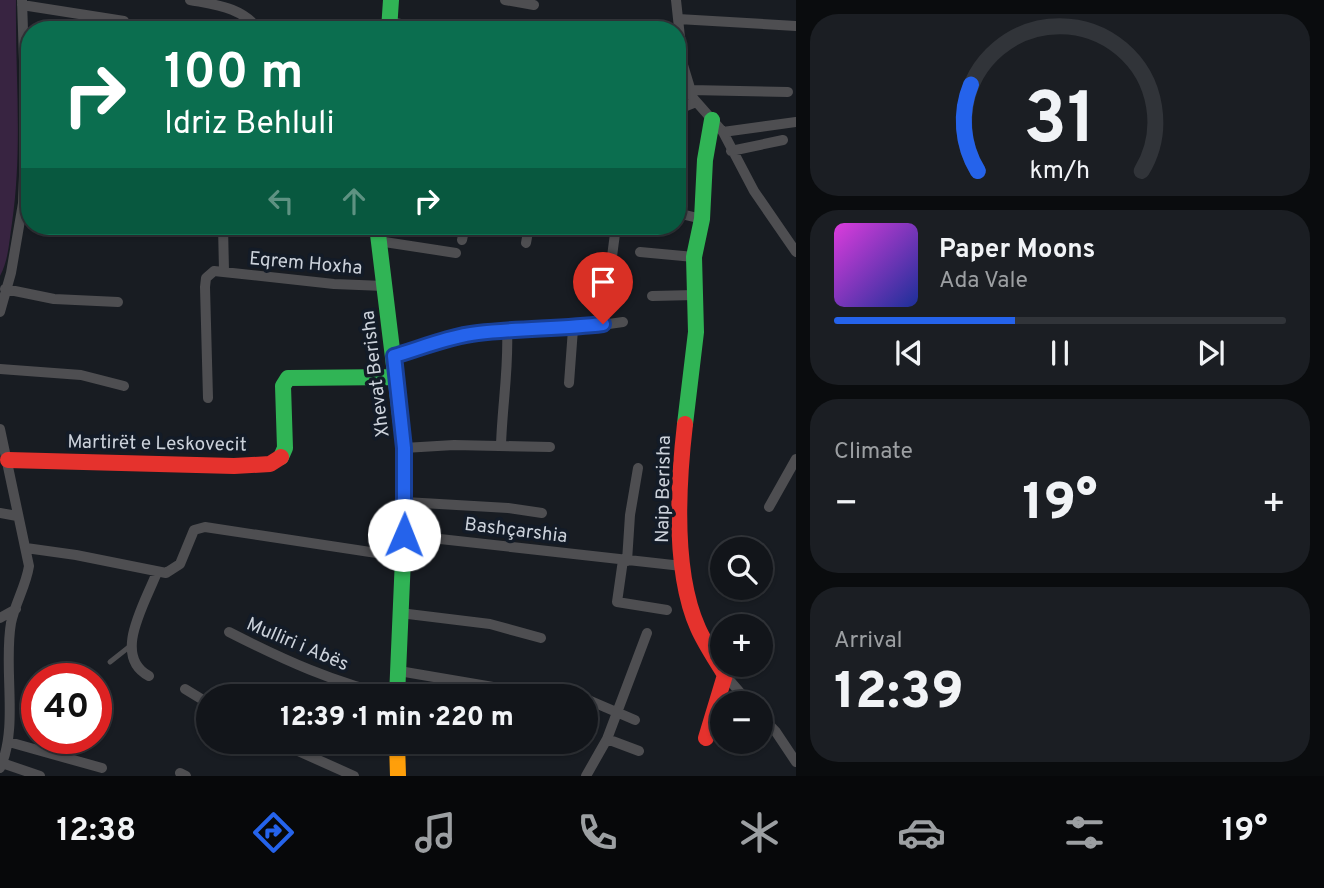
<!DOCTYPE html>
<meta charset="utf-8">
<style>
:root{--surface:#12151a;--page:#1b1e23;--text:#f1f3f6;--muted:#9c9fa2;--line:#313439;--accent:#2563eb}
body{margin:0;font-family:Overpass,sans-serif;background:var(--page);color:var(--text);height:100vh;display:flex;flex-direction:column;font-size:26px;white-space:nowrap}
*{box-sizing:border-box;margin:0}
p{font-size:23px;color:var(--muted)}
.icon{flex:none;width:38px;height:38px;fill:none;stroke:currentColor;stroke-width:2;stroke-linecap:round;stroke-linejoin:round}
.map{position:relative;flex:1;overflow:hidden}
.sheet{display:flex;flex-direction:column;gap:14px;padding:14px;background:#0a0c0e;width:528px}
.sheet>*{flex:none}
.guide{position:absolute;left:21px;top:21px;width:665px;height:214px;border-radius:28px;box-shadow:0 2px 5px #0004,0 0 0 2px var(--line);background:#0b6e4f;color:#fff;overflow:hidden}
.fabs{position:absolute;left:710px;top:537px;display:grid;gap:14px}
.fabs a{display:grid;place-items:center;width:63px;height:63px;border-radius:50%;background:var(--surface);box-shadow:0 2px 5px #0004,0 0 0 2px var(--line);font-size:35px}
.speed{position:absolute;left:21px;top:663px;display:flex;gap:14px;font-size:35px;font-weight:700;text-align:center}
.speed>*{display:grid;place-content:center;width:91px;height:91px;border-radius:50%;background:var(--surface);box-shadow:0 2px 5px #0004,0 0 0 2px var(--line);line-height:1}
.speed .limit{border:10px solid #d22;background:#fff;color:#111}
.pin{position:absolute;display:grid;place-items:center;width:60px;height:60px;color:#fff;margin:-72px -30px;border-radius:50% 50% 50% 0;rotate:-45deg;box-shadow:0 0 7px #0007}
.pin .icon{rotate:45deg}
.me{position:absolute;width:77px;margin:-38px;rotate:1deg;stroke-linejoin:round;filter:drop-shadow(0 0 5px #0008)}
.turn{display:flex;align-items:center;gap:24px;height:147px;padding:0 28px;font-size:32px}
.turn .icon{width:91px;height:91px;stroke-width:2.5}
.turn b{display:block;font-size:49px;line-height:60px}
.lanes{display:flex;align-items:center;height:66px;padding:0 28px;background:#0003;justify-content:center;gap:35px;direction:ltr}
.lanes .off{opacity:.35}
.big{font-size:52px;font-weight:800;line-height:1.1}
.sheet .card{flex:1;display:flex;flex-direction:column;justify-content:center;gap:10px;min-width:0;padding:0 24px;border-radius:28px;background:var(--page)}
.sheet .dial{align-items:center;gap:0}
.dial svg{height:182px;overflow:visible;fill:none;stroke:var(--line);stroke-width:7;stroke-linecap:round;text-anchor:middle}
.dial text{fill:var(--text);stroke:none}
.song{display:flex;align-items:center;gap:21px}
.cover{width:84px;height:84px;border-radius:10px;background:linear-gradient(135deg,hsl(300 70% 55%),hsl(230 70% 35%))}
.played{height:7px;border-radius:4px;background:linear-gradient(90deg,var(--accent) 40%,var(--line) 40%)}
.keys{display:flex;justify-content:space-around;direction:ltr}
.heat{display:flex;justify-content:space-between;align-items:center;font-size:38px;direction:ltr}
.trip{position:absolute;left:196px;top:684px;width:402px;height:70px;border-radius:35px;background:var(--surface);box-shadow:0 2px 5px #0004,0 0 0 2px var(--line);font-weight:800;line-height:70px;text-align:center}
.tab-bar{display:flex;height:112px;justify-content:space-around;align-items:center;background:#07080a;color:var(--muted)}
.tab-bar .icon{width:49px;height:49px}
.tab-bar .selected{color:var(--accent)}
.tab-bar b{font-size:32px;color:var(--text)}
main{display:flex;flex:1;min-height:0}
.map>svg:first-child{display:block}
</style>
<main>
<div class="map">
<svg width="796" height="776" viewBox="0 0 796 776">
<rect width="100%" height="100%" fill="#181c22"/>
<path fill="#382441" d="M0,0H16C15,75 23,148 12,223C9,241 9,259 0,276Z"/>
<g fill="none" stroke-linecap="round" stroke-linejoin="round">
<path stroke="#4e4e51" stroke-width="5" d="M110,662L129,647"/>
<path stroke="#4e4e51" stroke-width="10" d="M190,0C216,5 242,7 259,30
M505,0L534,5
M676,0L683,65L693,98L723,132L754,191L796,252
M22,5L124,21
M678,19L796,26
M390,22L432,30
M690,90L788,92
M677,104L686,106L696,102
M723,132L796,122
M731,151L783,140
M677,213L702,219
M223,226L224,271
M462,240L465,226
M378,241L456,253
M526,243L529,226
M640,252L694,257
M608,287L616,226
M5,289L54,299L118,302
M652,296L695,295
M0,312L11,273L23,203L26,122L22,0
M394,356L476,333L543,326L573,329L623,322
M0,369L81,375L124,386
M569,383L573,329
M208,398L205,287L206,278L214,271L334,284L384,286
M0,429L29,566C26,586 15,603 11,623C3,668 19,727 0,768
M501,446C502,407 509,368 507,330
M404,448L454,445L550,447
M405,502L508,508L542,513
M769,507L796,459
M0,513L17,516
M404,535L682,566
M26,548L76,555L166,573L180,564L194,530L205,527L403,557
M623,560L617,602L667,610
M627,561L630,515L638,468
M400,613L490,624L541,638
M0,618L16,609
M229,632C282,659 336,684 394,696
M399,671L528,693L561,691L579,696
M725,675L750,704
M149,676C111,656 146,602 157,572
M185,689L208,703
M586,699L635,720
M761,716L776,732L796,762
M9,742L102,768
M278,742L354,776
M639,751L607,739L647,633
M2,763L40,776
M180,773L186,776
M586,776L607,739"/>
<path stroke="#30b455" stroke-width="16" d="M389,30L391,0
M377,226L404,448V535L397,696
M685,424L696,332L694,257L702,219L705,160L712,120
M281,457L285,448L283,386L288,378L396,377"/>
<path stroke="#ff9f0a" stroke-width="16" d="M397,742L398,776"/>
<path stroke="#e5322d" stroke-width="16" d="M685,424C678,484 673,572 698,628C705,644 716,660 725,675L706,738
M8,460L234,466L270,464L281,457"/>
</g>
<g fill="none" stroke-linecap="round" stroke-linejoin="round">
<g stroke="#184099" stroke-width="18">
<path id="route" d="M404,535V448L394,356C421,348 450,336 478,333C520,328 562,329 603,324"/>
</g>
<use href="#route" stroke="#2563eb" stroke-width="12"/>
</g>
<g text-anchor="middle" stroke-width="7" stroke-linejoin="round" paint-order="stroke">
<g font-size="19" fill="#ccd2db" stroke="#131b27">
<text transform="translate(306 262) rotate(5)" y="7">Eqrem Hoxha</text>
<text transform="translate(374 374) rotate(-97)" y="7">Xhevat Berisha</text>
<text transform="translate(157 442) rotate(1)" y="7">Martirët e Leskovecit</text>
<text transform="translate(662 489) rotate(-89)" y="7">Naip Berisha</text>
<text transform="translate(516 529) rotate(7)" y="7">Bashçarshia</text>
<text transform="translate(298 643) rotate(23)" y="7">Mulliri i Abës</text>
</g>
</g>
</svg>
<div class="fabs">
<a><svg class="icon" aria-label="search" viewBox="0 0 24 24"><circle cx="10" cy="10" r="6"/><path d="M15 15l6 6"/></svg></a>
<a>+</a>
<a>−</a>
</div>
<div class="speed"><div class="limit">40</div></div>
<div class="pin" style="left:603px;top:324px;background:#d93025"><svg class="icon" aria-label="arrive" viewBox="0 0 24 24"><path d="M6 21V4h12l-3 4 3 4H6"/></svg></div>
<svg class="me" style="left:404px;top:535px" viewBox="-20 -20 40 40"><circle r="19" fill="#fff"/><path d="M0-13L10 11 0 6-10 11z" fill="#2563eb"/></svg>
<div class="trip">12:39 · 1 min · 220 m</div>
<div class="guide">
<div class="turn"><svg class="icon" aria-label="right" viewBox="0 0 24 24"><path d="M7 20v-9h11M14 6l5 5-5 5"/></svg><div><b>100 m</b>Idriz Behluli</div></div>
<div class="lanes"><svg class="icon off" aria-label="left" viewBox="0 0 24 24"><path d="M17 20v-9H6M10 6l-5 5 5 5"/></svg><svg class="icon off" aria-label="ahead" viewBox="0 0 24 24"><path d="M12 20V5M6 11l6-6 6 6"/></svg><svg class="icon" aria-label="right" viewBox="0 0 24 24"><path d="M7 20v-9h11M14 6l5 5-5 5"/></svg></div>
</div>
</div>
<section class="sheet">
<div class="card dial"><svg viewBox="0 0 100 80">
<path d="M14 69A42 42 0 1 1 86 69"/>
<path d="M14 69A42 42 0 0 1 11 31" stroke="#2563eb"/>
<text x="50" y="56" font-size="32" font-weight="700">31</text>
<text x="50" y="72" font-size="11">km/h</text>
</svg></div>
<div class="card">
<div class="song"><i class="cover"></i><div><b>Paper Moons</b><p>Ada Vale</p></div></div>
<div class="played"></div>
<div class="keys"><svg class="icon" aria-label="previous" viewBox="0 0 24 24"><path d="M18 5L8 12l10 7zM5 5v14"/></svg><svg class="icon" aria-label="pause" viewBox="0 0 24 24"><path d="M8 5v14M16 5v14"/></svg><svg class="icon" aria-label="next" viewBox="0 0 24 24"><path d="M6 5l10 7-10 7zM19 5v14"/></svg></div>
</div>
<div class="card"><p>Climate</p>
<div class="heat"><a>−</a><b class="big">19°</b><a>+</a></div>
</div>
<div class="card"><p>Arrival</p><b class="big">12:39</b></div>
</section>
</main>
<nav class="tab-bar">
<b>12:38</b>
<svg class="icon selected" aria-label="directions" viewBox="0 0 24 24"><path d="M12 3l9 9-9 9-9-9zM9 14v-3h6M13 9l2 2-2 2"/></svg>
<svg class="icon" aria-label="music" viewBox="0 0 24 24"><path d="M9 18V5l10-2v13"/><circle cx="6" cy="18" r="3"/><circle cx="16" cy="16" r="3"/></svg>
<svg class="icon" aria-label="phone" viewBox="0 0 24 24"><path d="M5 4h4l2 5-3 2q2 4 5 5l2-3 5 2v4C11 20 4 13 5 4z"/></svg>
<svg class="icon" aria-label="climate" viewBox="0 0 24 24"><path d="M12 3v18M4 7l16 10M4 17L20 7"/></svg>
<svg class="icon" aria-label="car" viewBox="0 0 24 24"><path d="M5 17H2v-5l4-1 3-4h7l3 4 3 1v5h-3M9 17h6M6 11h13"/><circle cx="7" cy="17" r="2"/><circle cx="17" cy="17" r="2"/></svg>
<svg class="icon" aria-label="filters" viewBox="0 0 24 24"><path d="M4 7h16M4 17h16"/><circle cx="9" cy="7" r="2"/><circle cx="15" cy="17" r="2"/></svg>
<b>19°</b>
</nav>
